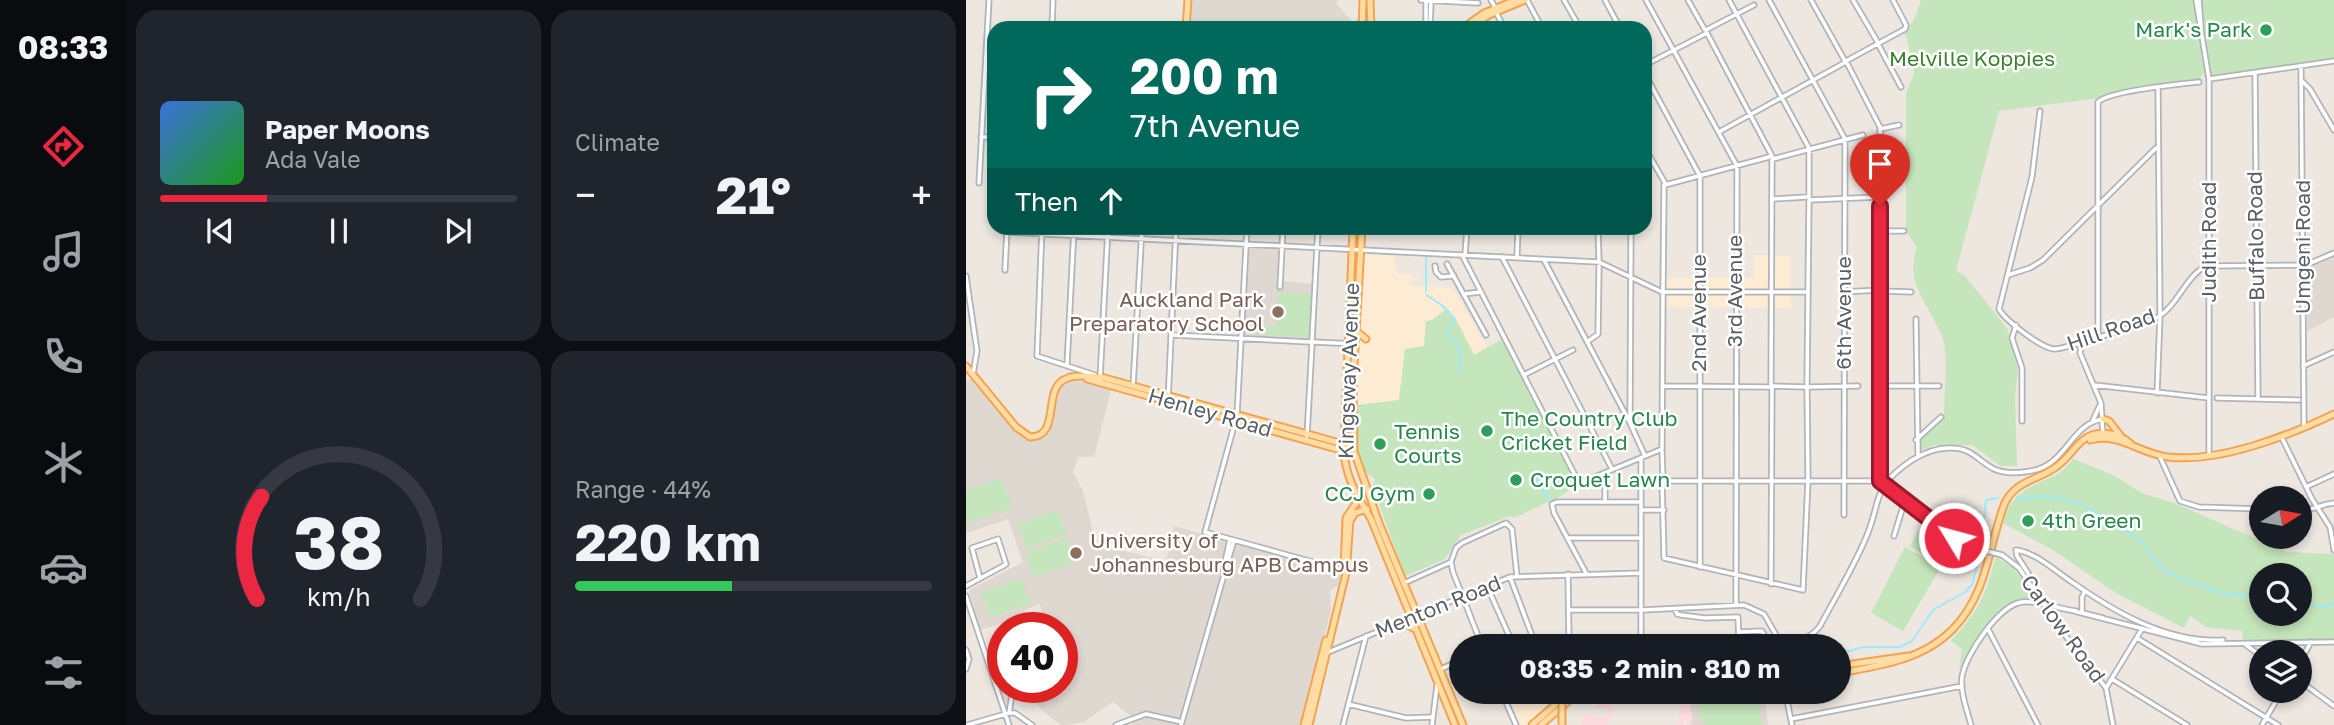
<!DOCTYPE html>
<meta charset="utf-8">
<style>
:root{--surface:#171b24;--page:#20242c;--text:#f1f3f6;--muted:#9ea1a6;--line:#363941;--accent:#ec2742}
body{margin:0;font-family:"Golos Text",sans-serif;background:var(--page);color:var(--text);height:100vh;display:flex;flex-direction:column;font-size:26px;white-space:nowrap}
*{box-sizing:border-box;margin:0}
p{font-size:23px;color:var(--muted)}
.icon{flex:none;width:38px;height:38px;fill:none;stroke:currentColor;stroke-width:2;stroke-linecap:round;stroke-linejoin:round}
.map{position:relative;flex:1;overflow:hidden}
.side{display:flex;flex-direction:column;gap:10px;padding:10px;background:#0d0f14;width:840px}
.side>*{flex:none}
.banner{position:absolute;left:21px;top:21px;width:665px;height:214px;border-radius:21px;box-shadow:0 4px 10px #0003;background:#00695c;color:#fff;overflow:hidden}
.needle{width:46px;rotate:79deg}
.buttons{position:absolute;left:1283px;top:486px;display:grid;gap:14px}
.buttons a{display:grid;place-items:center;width:63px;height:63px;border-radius:50%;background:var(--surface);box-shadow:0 4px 10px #0003;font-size:35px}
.speed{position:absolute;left:21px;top:612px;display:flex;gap:14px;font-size:35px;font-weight:700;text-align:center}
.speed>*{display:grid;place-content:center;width:91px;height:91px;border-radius:50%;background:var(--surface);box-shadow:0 4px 10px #0003;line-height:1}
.speed .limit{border:10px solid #d22;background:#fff;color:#111}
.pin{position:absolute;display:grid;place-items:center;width:60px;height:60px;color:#fff;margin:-72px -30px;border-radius:50% 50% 50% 0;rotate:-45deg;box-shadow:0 0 7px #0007}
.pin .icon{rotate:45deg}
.me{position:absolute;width:77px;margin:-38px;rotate:307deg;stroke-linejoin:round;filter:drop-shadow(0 0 5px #0008)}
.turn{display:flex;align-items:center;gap:24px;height:147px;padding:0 28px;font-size:32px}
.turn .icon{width:91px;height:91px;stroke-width:2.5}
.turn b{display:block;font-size:49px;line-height:60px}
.then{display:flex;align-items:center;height:66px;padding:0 28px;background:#0003;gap:14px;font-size:26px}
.big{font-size:52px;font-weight:700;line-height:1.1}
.side .tile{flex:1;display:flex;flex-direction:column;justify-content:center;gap:10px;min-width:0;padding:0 24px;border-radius:21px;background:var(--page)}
.side .dial{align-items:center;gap:0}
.dial svg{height:182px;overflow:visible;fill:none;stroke:var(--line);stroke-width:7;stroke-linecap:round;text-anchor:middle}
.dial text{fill:var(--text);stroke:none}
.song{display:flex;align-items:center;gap:21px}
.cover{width:84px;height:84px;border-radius:10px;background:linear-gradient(135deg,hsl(220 70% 55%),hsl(120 70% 35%))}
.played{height:7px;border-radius:4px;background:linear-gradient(90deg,var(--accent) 30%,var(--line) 30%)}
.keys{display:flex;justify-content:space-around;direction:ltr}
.heat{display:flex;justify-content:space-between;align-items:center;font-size:38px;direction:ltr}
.charge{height:10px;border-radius:5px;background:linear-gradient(90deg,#34c759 44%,var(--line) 0)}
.side .tiles{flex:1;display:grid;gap:10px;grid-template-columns:repeat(2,1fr)}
.trip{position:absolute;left:483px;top:634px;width:402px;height:70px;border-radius:35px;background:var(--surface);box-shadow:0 4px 10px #0003;font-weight:700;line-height:70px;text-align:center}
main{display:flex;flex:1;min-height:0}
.tabs{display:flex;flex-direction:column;width:126px;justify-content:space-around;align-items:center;background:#090b0e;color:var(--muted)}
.tabs .icon{width:49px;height:49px}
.tabs .active{color:var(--accent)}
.tabs b{font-size:32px;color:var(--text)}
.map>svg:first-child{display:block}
</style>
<main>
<nav class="tabs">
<b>08:33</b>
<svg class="icon active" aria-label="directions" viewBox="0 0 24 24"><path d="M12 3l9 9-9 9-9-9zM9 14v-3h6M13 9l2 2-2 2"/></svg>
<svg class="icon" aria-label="music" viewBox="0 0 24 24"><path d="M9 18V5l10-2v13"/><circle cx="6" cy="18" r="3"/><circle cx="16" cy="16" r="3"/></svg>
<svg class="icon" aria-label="phone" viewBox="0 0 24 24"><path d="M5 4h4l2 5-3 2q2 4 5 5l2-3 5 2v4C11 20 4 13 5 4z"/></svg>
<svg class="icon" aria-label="climate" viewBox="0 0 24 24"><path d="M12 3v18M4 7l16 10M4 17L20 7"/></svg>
<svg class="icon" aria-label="car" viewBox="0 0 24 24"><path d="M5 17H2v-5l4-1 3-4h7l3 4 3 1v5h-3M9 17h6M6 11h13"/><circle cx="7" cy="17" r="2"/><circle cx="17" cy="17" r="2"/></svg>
<svg class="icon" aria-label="filters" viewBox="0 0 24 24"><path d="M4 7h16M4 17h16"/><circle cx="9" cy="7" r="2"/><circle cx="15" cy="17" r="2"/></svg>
</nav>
<section class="side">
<div class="tiles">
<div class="tile">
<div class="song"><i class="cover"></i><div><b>Paper Moons</b><p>Ada Vale</p></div></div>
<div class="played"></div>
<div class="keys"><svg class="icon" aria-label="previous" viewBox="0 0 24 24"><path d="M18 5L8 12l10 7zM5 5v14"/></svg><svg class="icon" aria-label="pause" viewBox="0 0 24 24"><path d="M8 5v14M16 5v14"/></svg><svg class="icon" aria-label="next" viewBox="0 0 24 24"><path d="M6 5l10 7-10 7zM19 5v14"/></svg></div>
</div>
<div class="tile"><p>Climate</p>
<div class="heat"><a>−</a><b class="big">21°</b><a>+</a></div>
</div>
<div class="tile dial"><svg viewBox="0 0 100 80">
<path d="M14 69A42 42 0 1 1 86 69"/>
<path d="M14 69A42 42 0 0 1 16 24" stroke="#ec2742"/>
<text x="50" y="56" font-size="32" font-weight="700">38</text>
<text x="50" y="72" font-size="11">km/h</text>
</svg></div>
<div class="tile"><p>Range · 44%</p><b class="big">220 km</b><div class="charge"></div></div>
</div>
</section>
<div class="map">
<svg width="1368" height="725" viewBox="0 0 1368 725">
<rect width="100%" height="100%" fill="#ede7e0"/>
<path fill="#feebd4" d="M399,254L428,256L432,274L445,273V277H451V281H444V285L486,288L521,347L508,355L490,319L481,308L465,320L460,321L458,346L439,349L433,400L392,405L390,390L396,257Z
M788,255L824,256L825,308L699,307V278H788Z
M538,691H582V707L560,725H551Z"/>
<path fill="#dfd8d1" d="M225,0H373L370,3L392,28H224Z
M280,244L316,246L314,281L349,284L344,342L276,338Z
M1368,256V317L1341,331V269Z
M7,378L56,435L65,438H73L84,431L92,392L100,382L116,381L145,390L128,457H112L107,472L117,491L130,544L200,561L208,526L376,573L373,585L364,590L365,611L334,725H165L167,724L165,716L147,702L118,722L100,725H95L78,712L69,702L67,688H96V628H81L74,604L58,610L59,616L14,630L3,590L57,562L42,519L0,533V380Z
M721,691H798L802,725H725L726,715Z"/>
<path fill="#fbdbdf" d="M642,691H656V693H649L645,720H642V725H614L620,714L641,717L642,710L628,708L629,703Z
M674,691H721L726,715L725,725H720L721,721L718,720L717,725H712L715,703L706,701L705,706H701L703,698L694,697L693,702L683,700V695Z"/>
<path fill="#c5e5bc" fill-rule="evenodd" d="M955,0H1227L1235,52L1229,0H1368V60L1239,78L1237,72L1234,79L1134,98L1033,111L990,271L998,275L1041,328L1052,369L1049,396L1051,466H1035L1006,445H968L955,450L953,441L978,416C978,398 982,353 977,339C966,308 937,283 951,248L940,230V93L948,74L940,35L936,32C948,26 951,11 955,0Z
M313,292L347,294L344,337L282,334V326L310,327V332Z
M481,309L490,319L508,355L538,338L614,482L593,497L548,518L544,516L495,535L479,559L439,576L406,485L409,480L407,477L400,473L392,452V405L433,400L439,349L458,346L460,321L466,320Z
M1107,459L1145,474L1176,493L1208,503L1321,552L1368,554V642H1277L1276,631L1240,627L1224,616L1218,628L1150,593L1087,550L1037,523C1044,492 1065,487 1090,475C1096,472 1102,465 1107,459ZM1295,576H1334V614H1295Z
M36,478L46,508L0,523V490Z
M92,510L100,534L60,549L52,524Z
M952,531L982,547L973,562L944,547Z
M100,538L109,563L68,577L60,553Z
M939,547L975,567L937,631L905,613Z
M1030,557L1048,568L1069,598C1063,600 1055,599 1048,601C1023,612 1005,648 993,670L996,649L985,641C1014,609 1018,598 1030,557Z
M56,578L64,603L24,618L15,593Z
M734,691H784L786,701L793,702L796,725H739C731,716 732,702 734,691Z"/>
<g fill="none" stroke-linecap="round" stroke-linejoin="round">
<path stroke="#9eeaff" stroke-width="2" d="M460,291V258
M461,295L478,307L488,319L481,336L492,345L496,373
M567,473L583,500
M1052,498L1084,496L1115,504L1172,538L1199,571L1207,575L1253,592L1295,598
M1016,538L1020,500L1032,498
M1334,603L1358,607L1368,603
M873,654L897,647H934L946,641L967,610L999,592L1006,585L1014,554"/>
<g stroke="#b1b5b9" stroke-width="7">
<path id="minor" d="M455,0L512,3
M525,0L530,9
M561,0L576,28
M598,0L614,28
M639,0L654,28
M680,0L771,166L770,604
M722,0L739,30
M763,0L843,148V197
M803,0L879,139L878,515
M845,0L879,61
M887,0L911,41
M1230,0L1243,79V455
M1233,0L1235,26
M530,12L538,28
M86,28L87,0
M460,28V0
M464,28L465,1
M740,30L788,5
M741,33L806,156
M912,44L935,87
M20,59H28
M880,61L939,29L940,25L927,0
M881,63L914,127L915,197
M679,65L739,34
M1335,66L1338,428
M1289,73L1292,399
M679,74L734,176V567
M1243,79L1368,61
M1337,82L1344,89L1368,130
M1074,111L1066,177L1033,309C1039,320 1076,349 1089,349C1098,349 1183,322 1192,317C1211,306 1220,276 1240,266L1340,265L1368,253
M914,129L933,125
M753,132L878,63
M15,137H28
M679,148L699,183
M807,159L897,135
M13,183L23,0
M699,185L803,157
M807,199L840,197
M844,200L913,197
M76,228L71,356L129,375
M281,228L271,415L239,532L379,571
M590,228L632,230
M632,229L633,262
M915,231H938
M41,232L632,262
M496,255L612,481H619L696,449
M499,255L501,228
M536,257L646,469
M551,257L552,228
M578,260L664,423L679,456
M635,263L696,292
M481,264L520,335
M469,266L470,272L475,277L488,276
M39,270L41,228
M1042,275L1064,268L1077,260L1190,148
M0,276L11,351L7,374
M314,287L317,228
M697,290L698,185
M915,290V199
M916,291L945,292
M699,292H842
M877,292L913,290
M498,294L514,292
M950,319L952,456
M1050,325L1046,338L1056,368V421
M207,335L344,342
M1132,336V102C1144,91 1213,84 1233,82
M346,340L352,228
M348,342L390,344
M621,342L632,334L633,266
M1116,343L1114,353L1135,403L1137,436
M101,365L108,228
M1337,366L1368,352
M558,375L607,350
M134,379L142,228
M805,384L806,160
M841,385L843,200
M1128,385L1243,398
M167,386L176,228
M697,386L804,387
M807,386L840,387
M914,386H973
M843,387L892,386
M1191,393L1194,316L1192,87
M1251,398L1333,400
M202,402L210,228
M1127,420L1134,405
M664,421L665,228
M341,436L346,344
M1316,438L1346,499L1364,527L1368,550
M950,440L975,417
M696,449L697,293
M696,451L697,478
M1194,457L1214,501L1233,507L1295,509
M675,458V646
M696,481L698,558L837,590L842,481L841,387
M699,481H913L981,534L1009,548
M913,481L915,294
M1340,487L1368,474
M639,502V473
M675,510H698
M1334,510C1347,511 1355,504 1368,503
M928,536L939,500
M601,538H675
M1036,555L1053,568L1092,626L1140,688L1147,725
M485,562L487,572L516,646
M257,571L264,539
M620,573L588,513L586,504L591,502H675
M1062,573L1051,556L1050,550C1071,553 1089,571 1106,582C1150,613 1202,643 1257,640
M602,574L603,641
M544,577L570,646
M438,583L485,562L490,548L496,543L540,523L546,529L551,576
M805,584L806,387
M0,586L37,566L40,564L32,539L6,548L14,578
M521,586L545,640
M0,596L43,725
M709,609L711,614L715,615L739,618L772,617L773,645L769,646
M603,610H676L778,605L798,614L814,642C826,647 846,637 854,626C869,598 886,570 899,540C917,500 903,489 946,460C959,452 971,447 986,448C1006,448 1012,461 1028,469C1039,474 1054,473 1065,471C1101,465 1104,424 1137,419
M1108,611L1236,644L1368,642
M1116,613V597L1119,591
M1117,613L1137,618
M1022,629L1072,725
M773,632L796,631L802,642
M1171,638L1312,725
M1280,645L1295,656
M0,650L3,659L0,669
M360,653L544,577L675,573
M1334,662L1345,642
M475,669L495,660
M1146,679L1221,725
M1334,681L1368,706
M1140,688L1176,629
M535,691L550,725
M819,691L826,725
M382,704L440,718L467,717
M43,713L47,688
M825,719L996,686
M1,725L43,713H49L66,725
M150,725L180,714L216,722
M215,725L268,540
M377,725L400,636
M466,725L471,685
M1005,725C1001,710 994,692 996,677C999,655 1033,605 1056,602C1074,600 1092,609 1110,611
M1296,725L1316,691"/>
</g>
<g stroke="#f3a452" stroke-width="9">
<path id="major" d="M404,0L405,28
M220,28L222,0
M396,28L397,0
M497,28L518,13L550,0
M504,28L523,15L559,0
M387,228L378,445C377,473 391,496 405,519L489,725
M396,228L387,383L388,451L413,523L497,725
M390,331L400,339
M0,366L50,427L64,437C97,437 74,386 102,378C111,374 125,377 135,377L381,445
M121,379L378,451
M1137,419L1143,421L1154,435
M1124,440C1153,432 1174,454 1202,457C1253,463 1322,436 1368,414
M378,569L380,518L390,503L391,496
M433,624H440L449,629
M873,666L942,656
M873,673C913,666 956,660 986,630C1013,603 1020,569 1029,534C1033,522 1035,509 1041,499C1053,480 1074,479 1090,467C1100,460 1107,449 1116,441C1129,429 1153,432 1165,444
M338,725L360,640
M343,725L380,573L384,521L389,513L401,509
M566,725L605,691
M575,725L614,691"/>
</g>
<use href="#minor" stroke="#fff" stroke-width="3.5"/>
<use href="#major" stroke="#ffdca3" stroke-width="5"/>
<g stroke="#b1b5b9" stroke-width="7" stroke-linecap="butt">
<path id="minor-bridge" d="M1009,548L1036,555"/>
</g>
<g stroke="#f3a452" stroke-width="9" stroke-linecap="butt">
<path id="major-bridge" d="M596,725V691"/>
</g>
<use href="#minor-bridge" stroke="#fff" stroke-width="3.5"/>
<use href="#major-bridge" stroke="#ffdca3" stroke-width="5"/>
</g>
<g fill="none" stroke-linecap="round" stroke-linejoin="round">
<g stroke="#99192b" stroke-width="18">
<path id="route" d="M914,206V481L988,538"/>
</g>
<use href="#route" stroke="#ec2742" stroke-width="12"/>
</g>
<g fill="#2e9e5b" stroke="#fff" stroke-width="2.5">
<circle cx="1300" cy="30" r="7"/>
<circle cx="521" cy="431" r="7"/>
<circle cx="414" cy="444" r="7"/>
<circle cx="550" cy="480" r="7"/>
<circle cx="463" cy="494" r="7"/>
<circle cx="1062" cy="521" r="7"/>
</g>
<g fill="#8d6e63" stroke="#fff" stroke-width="2.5">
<circle cx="312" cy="312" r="7"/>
<circle cx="110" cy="553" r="7"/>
</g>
<g text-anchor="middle" stroke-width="5" stroke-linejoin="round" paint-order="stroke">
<g font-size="21" fill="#27864d" stroke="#fff" text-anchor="start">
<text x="1286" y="37" text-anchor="end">Mark's Park</text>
<text x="535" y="426">The Country Club<tspan x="535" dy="24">Cricket Field</tspan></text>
<text x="428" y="439">Tennis<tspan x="428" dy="24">Courts</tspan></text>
<text x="564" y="487">Croquet Lawn</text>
<text x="449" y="501" text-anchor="end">CCJ Gym</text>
<text x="1076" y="528">4th Green</text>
</g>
<g font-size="21" fill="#3f8131" stroke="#fff">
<text x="1006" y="66">Melville Koppies</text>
</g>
<g font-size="21" fill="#595f62" stroke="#fff">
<text transform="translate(1290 236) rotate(-91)" y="7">Buffalo Road</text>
<text transform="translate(1243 242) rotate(-90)" y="7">Judith Road</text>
<text transform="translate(1337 247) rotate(-90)" y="7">Umgeni Road</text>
<text transform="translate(769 291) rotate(-90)" y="7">3rd Avenue</text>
<text transform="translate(733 313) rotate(-90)" y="7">2nd Avenue</text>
<text transform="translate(878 313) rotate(-90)" y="7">6th Avenue</text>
<text transform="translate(1145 330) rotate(-19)" y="7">Hill Road</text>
<text transform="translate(383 371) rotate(-88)" y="7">Kingsway Avenue</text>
<text transform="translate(244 413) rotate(16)" y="7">Henley Road</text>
<text transform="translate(472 607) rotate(-22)" y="7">Menton Road</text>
<text transform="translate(1097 629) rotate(54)" y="7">Carlow Road</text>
</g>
<g font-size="21" fill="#785e54" stroke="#fff" text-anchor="end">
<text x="298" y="307">Auckland Park<tspan x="298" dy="24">Preparatory School</tspan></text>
<text x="124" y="548" text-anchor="start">University of<tspan x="124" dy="24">Johannesburg APB Campus</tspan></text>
</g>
</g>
</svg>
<div class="buttons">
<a><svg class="needle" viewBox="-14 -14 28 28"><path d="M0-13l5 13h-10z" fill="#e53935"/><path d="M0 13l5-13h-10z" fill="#9ea1a6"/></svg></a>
<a><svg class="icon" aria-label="search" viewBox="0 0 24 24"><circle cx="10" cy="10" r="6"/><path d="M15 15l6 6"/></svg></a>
<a><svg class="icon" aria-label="layers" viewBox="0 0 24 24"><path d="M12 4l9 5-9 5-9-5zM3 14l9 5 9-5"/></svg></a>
</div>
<div class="speed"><div class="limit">40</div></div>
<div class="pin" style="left:914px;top:206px;background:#d93025"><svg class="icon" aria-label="arrive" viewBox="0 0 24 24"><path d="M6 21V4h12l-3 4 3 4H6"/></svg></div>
<svg class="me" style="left:988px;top:538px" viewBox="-20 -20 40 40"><circle r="17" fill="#ec2742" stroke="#fff" stroke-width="3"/><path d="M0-11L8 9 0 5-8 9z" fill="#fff"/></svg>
<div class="trip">08:35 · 2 min · 810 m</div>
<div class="banner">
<div class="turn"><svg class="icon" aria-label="right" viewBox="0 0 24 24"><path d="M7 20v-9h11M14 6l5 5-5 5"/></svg><div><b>200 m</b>7th Avenue</div></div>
<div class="then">Then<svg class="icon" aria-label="ahead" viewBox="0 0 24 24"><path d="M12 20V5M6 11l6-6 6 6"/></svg></div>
</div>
</div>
</main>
